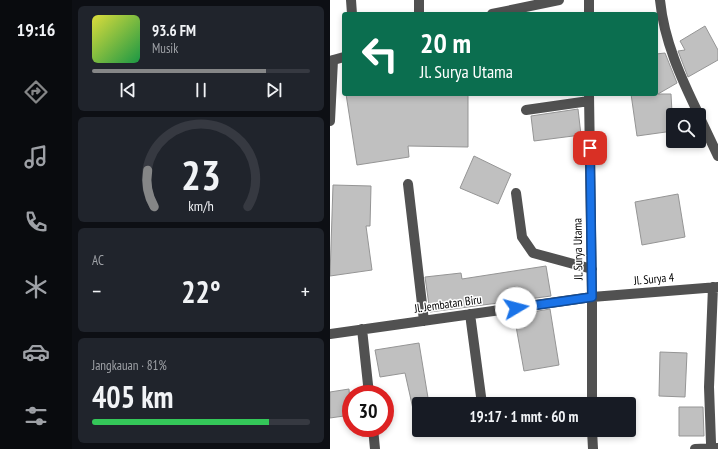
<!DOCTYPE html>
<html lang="id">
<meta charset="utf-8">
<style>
:root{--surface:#171b24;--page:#20242c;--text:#f1f3f6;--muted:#9ea1a6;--line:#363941;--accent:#858687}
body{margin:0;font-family:"PT Sans Narrow",sans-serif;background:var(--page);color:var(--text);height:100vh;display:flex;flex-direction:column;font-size:15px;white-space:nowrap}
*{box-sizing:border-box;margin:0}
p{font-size:13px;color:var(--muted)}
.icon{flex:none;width:22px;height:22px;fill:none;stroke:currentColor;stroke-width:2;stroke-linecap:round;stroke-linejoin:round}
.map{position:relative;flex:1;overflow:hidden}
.details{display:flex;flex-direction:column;gap:6px;padding:6px;background:#0d0f14;width:258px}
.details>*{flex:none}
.banner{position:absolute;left:12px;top:12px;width:316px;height:84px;border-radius:4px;box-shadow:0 2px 6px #0003;background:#0b6e4f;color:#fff;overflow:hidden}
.tools{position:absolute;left:336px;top:108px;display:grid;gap:8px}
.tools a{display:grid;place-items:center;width:40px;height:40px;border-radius:4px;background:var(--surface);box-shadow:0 2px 6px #0003;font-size:20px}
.speed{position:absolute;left:12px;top:385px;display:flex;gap:8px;font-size:20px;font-weight:700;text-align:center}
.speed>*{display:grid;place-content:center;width:52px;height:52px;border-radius:50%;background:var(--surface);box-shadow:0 2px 6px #0003;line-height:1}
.speed .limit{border:6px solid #d22;background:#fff;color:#111}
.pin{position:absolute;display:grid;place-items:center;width:34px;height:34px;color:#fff;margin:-17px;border-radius:8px;box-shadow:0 2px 6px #0006}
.me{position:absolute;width:44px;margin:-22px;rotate:82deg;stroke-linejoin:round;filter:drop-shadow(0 0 3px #0008)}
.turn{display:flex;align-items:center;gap:14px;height:84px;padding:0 12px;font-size:18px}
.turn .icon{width:52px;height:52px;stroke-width:2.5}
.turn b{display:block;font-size:28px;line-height:34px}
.big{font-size:30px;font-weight:700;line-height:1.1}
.details .card{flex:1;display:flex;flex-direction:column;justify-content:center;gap:6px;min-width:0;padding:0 14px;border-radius:6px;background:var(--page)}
.details .dial{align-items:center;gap:0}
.dial svg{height:104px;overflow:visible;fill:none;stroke:var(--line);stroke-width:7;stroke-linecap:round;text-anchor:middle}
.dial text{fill:var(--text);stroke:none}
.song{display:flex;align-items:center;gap:12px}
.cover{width:48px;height:48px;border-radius:6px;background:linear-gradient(135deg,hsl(60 70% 55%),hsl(140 70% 35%))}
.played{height:4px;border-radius:2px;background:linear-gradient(90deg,var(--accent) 80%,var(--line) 80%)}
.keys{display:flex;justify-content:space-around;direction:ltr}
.heat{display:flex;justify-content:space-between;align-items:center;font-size:22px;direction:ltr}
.charge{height:6px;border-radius:3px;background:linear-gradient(90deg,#34c759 81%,var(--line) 0)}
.trip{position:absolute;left:82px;top:397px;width:224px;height:40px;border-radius:4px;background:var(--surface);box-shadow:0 2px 6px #0003;font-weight:700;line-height:40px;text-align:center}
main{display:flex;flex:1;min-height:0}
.dock{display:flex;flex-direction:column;width:72px;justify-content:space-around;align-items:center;background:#090b0e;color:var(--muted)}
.dock .icon{width:28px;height:28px}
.dock .active{color:var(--accent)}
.dock b{font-size:18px;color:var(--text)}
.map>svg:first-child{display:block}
</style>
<main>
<nav class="dock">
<b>19:16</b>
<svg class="icon active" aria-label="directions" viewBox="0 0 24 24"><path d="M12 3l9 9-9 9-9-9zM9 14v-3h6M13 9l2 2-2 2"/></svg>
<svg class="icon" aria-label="music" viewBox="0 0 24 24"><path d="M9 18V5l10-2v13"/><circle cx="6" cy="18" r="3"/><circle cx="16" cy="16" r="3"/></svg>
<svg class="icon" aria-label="phone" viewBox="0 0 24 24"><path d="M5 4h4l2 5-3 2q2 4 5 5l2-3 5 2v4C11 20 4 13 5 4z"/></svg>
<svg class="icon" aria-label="climate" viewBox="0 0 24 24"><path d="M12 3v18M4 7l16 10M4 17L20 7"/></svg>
<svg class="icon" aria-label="car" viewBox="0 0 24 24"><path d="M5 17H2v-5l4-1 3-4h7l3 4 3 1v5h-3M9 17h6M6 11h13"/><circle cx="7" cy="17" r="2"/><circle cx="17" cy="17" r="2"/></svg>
<svg class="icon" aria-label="filters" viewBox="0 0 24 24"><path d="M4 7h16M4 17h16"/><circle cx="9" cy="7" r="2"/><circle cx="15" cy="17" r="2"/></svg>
</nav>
<section class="details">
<div class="card">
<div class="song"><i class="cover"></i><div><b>93.6 FM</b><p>Musik</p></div></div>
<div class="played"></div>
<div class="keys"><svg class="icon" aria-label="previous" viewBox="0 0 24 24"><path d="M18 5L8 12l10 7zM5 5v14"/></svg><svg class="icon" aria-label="pause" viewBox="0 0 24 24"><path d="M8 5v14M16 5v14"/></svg><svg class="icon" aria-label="next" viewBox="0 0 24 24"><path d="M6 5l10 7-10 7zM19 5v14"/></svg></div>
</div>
<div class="card dial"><svg viewBox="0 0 100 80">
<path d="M14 69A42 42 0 1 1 86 69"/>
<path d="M14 69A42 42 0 0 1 9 41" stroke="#858687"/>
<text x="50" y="56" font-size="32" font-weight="700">23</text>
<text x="50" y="72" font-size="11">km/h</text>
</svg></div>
<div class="card"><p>AC</p>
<div class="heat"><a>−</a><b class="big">22°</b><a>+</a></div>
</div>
<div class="card"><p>Jangkauan · 81%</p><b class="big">405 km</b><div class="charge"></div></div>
</section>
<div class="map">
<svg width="388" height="449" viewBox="0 0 388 449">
<rect width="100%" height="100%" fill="#fff"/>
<path fill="#c0c0c0" stroke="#959595" d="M375,26L388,50V60L358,77L348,51L355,50L350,41Z
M335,53L347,83L328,94H341L343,131L307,136L301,94H326V54Z
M16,94H138V147L78,146L79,157L27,165Z
M248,109L251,135L204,141L201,116Z
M144,156L181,174L168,204L130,188Z
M3,185L41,186L40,226H36L42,270L0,276Z
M348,194L355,237L312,245L305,202Z
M216,266L221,296L100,312L95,277L131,273L132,279Z
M220,309L229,365L194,371L184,315Z
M89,343L99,404H89V418H85L75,373L50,377L45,350Z
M330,352L357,353L355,397L329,396Z
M19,389L21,415L0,418V392Z
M349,407H373L374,436H349Z"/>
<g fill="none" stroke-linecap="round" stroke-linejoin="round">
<path stroke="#515151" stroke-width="10" d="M21,0L22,14
M330,0C334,41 351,78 369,115
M89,14V0
M162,14L229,0
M259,14V0
M0,61L14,57
M259,94L262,297V404
M196,110L259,101
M369,116L388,156
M0,121L3,60
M78,184L94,321
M186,193L192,237L203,253L262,269
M140,314L152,404
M32,329L39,394
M0,334L262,297L388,287
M43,428L45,449
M156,430V432
M262,430L263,449
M381,443L379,387L383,287
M365,449L388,448"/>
</g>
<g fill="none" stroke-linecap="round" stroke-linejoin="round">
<g stroke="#114b97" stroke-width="10">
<path id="route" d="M186,308L262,297L260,148"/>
</g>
<use href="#route" stroke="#1a73e8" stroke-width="7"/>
</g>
<g text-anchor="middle" stroke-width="3" stroke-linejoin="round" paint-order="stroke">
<g font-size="12" fill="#000" stroke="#fff">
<text transform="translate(248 249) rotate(-91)" y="4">Jl. Surya Utama</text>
<text transform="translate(324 279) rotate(-5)" y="4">Jl. Surya 4</text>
<text transform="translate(118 304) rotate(-8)" y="4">Jl. Jembatan Biru</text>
</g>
</g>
</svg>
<div class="tools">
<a><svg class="icon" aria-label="search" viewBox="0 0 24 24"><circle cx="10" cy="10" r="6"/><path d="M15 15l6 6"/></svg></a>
</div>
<div class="speed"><div class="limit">30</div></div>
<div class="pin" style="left:260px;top:148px;background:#d93025"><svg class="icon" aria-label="arrive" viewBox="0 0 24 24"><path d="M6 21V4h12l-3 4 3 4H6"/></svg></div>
<svg class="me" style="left:186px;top:308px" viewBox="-20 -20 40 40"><circle r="19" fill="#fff"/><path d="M0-13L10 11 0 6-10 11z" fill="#1a73e8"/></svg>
<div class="trip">19:17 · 1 mnt · 60 m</div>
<div class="banner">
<div class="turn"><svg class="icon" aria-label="left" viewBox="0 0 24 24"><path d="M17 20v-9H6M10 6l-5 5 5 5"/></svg><div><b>20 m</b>Jl. Surya Utama</div></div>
</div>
</div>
</main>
